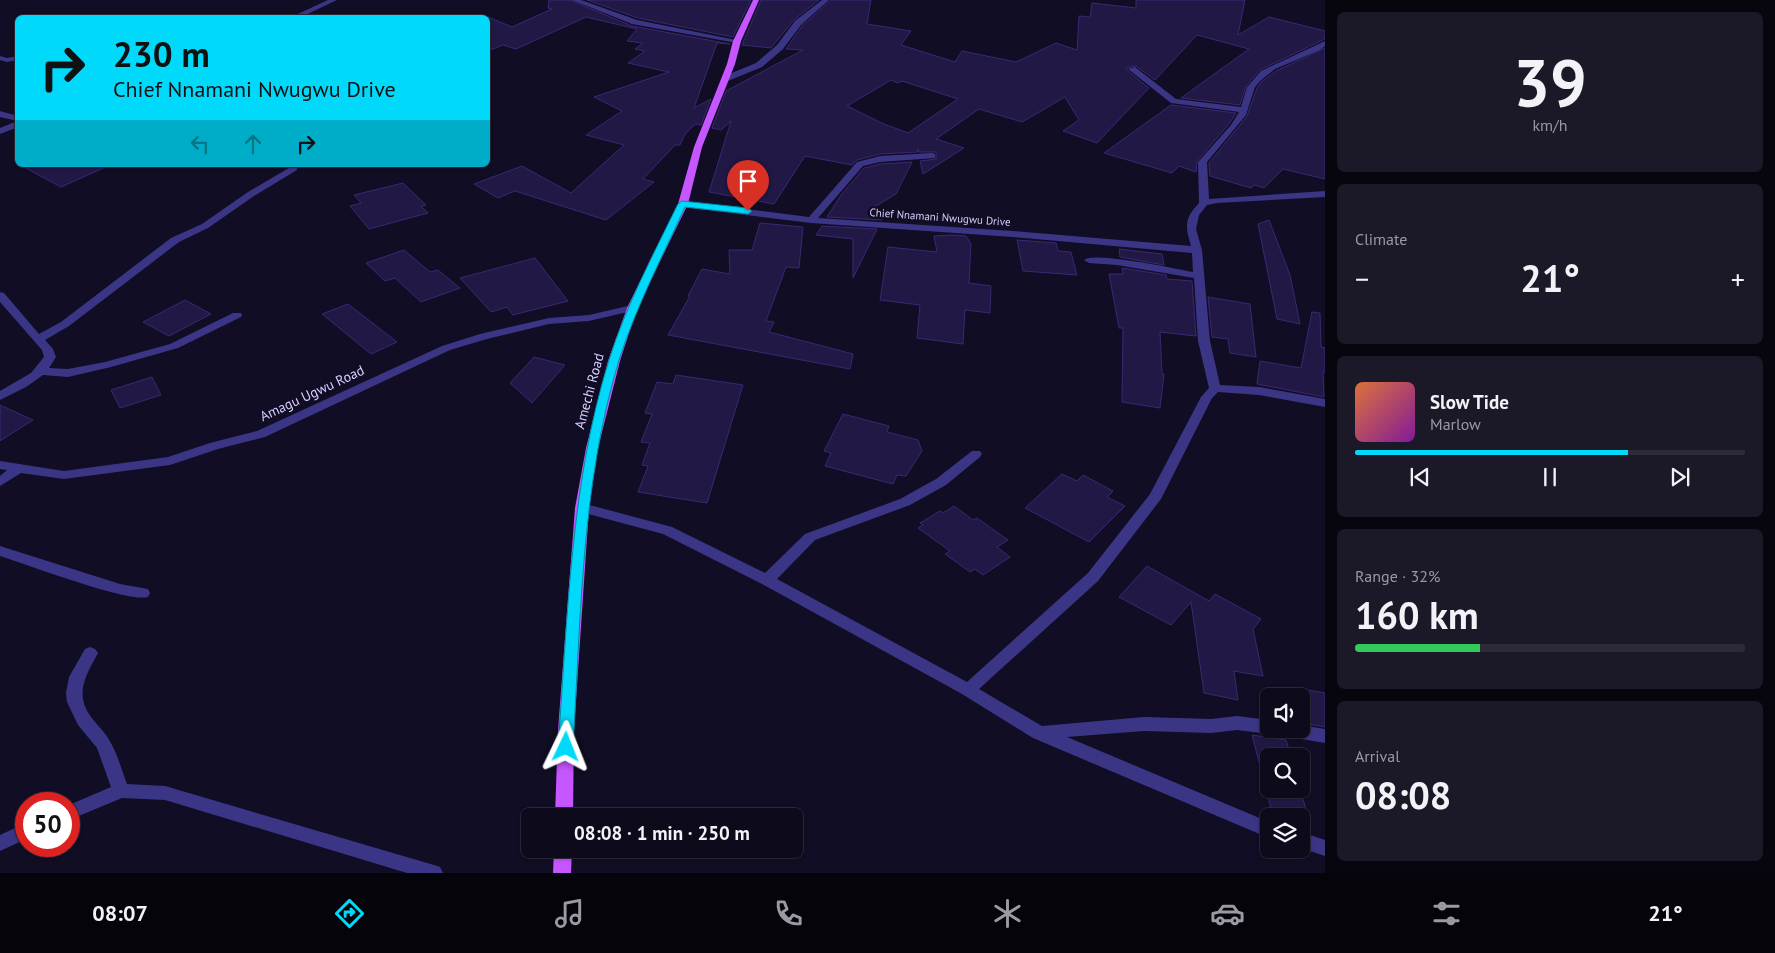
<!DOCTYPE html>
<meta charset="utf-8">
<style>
:root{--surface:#0d0a1b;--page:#1b1828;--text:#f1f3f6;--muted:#9a9aa3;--line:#2d2b3a;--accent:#00d9fa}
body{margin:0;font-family:"PT Sans",sans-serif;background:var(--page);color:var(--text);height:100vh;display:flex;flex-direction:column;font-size:19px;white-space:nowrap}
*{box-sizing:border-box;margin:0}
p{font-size:16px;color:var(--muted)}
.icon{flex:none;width:28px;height:28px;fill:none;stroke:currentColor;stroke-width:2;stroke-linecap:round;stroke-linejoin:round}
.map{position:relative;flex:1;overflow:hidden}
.drawer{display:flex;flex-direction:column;gap:12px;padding:12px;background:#07060f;width:450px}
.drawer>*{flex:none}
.top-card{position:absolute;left:15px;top:15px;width:475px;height:152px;border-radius:8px;box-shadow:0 1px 4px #0004,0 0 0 1px var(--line);background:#00d9fa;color:#111;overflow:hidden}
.controls{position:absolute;left:1260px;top:688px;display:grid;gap:10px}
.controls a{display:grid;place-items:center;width:50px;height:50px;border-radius:8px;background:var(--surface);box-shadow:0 1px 4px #0004,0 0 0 1px var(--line);font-size:25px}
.speed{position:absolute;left:15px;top:792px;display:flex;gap:10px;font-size:25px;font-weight:700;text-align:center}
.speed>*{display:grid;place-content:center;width:65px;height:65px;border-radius:50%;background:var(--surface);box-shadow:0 1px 4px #0004,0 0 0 1px var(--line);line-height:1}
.speed .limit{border:8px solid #d22;background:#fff;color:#111}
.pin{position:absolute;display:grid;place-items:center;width:42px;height:42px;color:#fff;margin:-51px -21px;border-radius:50% 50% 50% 0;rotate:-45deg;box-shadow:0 0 5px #0007}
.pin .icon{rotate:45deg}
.me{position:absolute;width:55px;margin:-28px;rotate:2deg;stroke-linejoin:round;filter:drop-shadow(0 0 4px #0008)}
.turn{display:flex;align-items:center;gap:18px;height:105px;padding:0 15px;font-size:22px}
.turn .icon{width:65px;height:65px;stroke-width:2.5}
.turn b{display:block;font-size:35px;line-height:42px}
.lanes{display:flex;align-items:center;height:48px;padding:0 15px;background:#0003;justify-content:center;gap:25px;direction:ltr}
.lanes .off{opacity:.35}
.big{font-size:38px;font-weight:700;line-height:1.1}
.drawer .card{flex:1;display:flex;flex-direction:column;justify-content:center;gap:8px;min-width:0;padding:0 18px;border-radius:8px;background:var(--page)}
.drawer .dial{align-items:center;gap:0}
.dial b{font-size:65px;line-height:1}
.song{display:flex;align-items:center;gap:15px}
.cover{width:60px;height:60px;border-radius:8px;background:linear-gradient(135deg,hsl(20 70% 55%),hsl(290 70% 35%))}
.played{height:5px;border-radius:2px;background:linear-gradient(90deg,var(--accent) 70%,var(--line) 70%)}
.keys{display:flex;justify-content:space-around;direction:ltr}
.heat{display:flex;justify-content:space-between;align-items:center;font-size:28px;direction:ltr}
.charge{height:8px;border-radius:4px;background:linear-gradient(90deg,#34c759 32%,var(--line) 0)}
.trip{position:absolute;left:521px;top:808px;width:282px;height:50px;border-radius:8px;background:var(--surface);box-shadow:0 1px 4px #0004,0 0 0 1px var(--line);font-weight:700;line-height:50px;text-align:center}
.menu{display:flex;height:80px;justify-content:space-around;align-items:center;background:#05040b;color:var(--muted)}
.menu .icon{width:35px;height:35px}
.menu .on{color:var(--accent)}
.menu b{font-size:22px;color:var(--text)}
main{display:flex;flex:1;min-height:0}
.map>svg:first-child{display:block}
</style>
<main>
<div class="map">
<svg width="1325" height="873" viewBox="0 0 1325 873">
<rect width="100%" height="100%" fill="#110d24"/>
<path fill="#221846" stroke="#3a2873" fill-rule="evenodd" d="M549,0H570L632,26L730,44L717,43L694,108L711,99L701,125L695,124L685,134L680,145H675L643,179L654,182L606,220L515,191L498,198L474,184L522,166L571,193L624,145L586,135L622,111L594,97L669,72L628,63L645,51L635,49L643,43L627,41L637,29L586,17L516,49L503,45L488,51V17L512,27L552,9L548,8Z
M587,0H751L733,37L638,18Z
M761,0H819L794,20L771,48L742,45Z
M831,0H871L867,24L911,31L901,45L955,62L962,51L1016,62L1056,43L1077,50L1079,16L1090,17L1092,3L1136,8V0H1245L1238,35L1269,17L1325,31V39L1260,70L1246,86L1240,105L1181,98L1249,49L1197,35L1155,80L1136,66L1126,68L1127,70L1149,88L1097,143L1063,131L1079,120L1065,97L1022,122L979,109L936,139L964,148L923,174L920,161L936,159V152H919L918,149L917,152L880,154L857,160L852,165L805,156L774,204L709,192L731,121L721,130L712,128L726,91L803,50L786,49L802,26ZM891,80L898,83L902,81L958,99L908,133L884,124L847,106Z
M1325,48V179L1283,169L1264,188L1254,185L1251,188L1210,176L1209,163L1247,116L1257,88L1261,82L1276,71Z
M1171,105L1236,113L1229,124L1197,161L1196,172L1179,166L1172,173L1104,153Z
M912,162L896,194L871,209L888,210L882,220L827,217L841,195L864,168L880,164Z
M20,165H110L61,187Z
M403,183L426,205L421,206L428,213L369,229L350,206L361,203L354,195Z
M1269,220L1290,275L1300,324L1277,319L1258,224Z
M760,223L803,227L799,268L786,267L766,321L774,322L769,332L853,354L850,369L668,335L690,296H688L702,269L730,274L729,250H752Z
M822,226L877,229L853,278V239L816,235Z
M951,235L966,236L971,244L969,283L991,286L990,313L965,310L963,344L917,338L920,305L880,300L888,247L937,252L934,236Z
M1017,240L1056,243L1058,251L1071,252L1077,275L1023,271Z
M1119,249L1162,254L1164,265L1120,257Z
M404,250L430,272L438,270L460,288L421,302L395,278L385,281L366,263Z
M535,258L568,301L513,315L507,307L491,312L460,278Z
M1122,268L1166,275L1167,279L1192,281L1196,336L1160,332L1162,374H1164L1160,408L1122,402L1123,328H1119L1109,274H1123Z
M1208,297L1250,304L1256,357L1230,353L1228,339L1212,337Z
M185,300L211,314L169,336L143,322Z
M348,304L397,342L371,354L322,314Z
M1312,312L1320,313L1321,347L1325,348V372H1323L1324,397L1257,384L1260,361L1301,368Z
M534,357L565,365L532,403L510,383Z
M676,375L743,385L707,503L638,492L648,466L642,465L650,443L641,442L652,414L645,413L657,382L673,384Z
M152,377L161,395L120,408L111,390Z
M0,405L33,420L0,441Z
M843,414L889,426L887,432L918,440L922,451L906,476L897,475L893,484L825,466L831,453L824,451Z
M1062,474L1077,481L1083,475L1113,491L1107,497L1125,506L1089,542L1025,508Z
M954,506L973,520L977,518L1008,540L997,547L1010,557L983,575L975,569L970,572L945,554L950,551L918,528L923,525L920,523L940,511L943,513Z
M1147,566L1209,601L1215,594L1261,619L1253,629L1263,676L1234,671L1238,700L1204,693L1191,602L1171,625L1119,597Z
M1301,689L1325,693V727L1301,723Z
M1252,735L1286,740L1291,756H1269V789H1300L1308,816H1273Z"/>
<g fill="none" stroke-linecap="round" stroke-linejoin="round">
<path fill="#3b3586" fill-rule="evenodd" d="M328,0H337L299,18H289Z
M572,0H581L637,20L741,41L737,43L632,24Z
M822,0H829L801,25L783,49L762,67L728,81H722V77L756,63L777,45L795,21Z
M1325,41V46L1320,50L1275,69L1260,81L1255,87L1246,115L1207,162L1209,199L1325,191V197L1217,203L1207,205L1199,215L1196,229L1202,250L1210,341L1220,385L1259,387L1325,399V407L1259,395L1218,392L1212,398L1161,499L1098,581L979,689L1042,726L1144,717L1211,719L1237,716L1269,720V729H1301V725L1325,729V743L1284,736L1278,734L1276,729L1269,734L1237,730L1211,733L1144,731L1067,737L1269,822V838L1033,738L962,694L762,584L663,534L577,511L575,508L577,505L582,503L672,527L765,573L805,534L900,499L936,479L972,451H980L982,454L980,457L946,485L910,505L815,540L777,579L967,682L1088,573L1150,494L1201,397L1209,388L1198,341L1194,278L1117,265L1089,263L1084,260C1094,251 1176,269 1193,272L1192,253L1013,237L811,223L683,207L678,204L683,201L809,217L857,162L880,156L932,153L935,154V158L880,162L863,166L818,218L1013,231L1191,246C1185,226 1184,219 1199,203L1198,162L1231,125L1239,112L1171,103L1128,69L1135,67L1176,99L1241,107L1247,87L1261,71Z
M0,56L7,58L18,56V60L7,62L0,60Z
M0,111L18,116V121L0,117Z
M15,122H18V127L0,134V128Z
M294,165L297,166V170L254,196L208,228L179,242L69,326L45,340L53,349L56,357L49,368L68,369L105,362L170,344L233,313H241L242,315L241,317L178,348L111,367L68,377L43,375L26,387L0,400V391L31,373L44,357L42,350L0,302V292L4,293L39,334L61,322L171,238L202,224L248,192Z
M632,305L636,306L637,308L636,310L589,321L549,324L487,339L450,350L265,437L218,449L170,465L64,479L21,473L0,486V476L7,470L0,469V461L64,471L168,457L210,443L257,431L442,346L480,334L549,318L589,315Z
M0,546L120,584L148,589L150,593L148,597C128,603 26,564 0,556Z
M90,647L95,649L98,653C86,675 74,694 91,717C96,724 103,730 108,738C117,752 121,768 127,784L165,786L434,865L440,867L443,873H407L165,800L122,798L69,820V805L111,787L97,748L78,725L67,702L66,693L69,677L85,649Z
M26,823V839L0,851V835Z
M1301,832L1325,840V856L1301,848Z"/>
<path fill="#c656ff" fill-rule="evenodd" d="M753,0H759L741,41L735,64L702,147L688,204L637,308L620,361L598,448L589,508L574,730L573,816H555L558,730L575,508L586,448L608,361L627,308L678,204L694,147L727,64L733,41Z
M554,849H572L571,873H553Z"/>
</g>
<path fill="#00d9fa" stroke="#008da2" d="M682,201L748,208L752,211L748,214L685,207C662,257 636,307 619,360C581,485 581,617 573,747L571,752L566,753L560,752L558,747C568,617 570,485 609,360C626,306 653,255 678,204Z"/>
<g text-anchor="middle" stroke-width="5" stroke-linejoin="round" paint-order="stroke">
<g font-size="11" fill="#d6cfff" stroke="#110d24">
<text transform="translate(940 217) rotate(4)" y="4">Chief Nnamani Nwugwu Drive</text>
</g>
<g font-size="14" fill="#d6cfff" stroke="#110d24">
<text transform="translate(589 391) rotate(-75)" y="5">Amechi Road</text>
<text transform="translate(312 393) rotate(-25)" y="5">Amagu Ugwu Road</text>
</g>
</g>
</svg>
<div class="controls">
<a><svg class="icon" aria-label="sound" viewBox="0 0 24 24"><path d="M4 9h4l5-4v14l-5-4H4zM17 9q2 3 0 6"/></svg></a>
<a><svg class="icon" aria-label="search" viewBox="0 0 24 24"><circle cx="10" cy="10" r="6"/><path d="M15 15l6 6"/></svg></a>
<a><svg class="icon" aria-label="layers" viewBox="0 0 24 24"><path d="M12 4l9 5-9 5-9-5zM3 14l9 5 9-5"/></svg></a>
</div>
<div class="speed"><div class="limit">50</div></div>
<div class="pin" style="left:748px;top:211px;background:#d93025"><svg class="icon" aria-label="arrive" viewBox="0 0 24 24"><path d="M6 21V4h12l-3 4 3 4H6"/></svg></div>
<svg class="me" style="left:566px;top:747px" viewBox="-20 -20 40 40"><path d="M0-17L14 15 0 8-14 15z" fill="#00d9fa" stroke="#fff" stroke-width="4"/></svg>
<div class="trip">08:08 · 1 min · 250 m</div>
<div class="top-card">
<div class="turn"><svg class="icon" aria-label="right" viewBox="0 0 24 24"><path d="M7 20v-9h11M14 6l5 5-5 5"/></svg><div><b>230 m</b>Chief Nnamani Nwugwu Drive</div></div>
<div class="lanes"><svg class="icon off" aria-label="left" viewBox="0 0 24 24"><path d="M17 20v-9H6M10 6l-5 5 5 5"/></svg><svg class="icon off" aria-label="ahead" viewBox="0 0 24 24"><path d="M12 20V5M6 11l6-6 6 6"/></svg><svg class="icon" aria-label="right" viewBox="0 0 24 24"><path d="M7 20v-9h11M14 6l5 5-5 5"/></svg></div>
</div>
</div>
<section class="drawer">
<div class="card dial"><b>39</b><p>km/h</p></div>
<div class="card"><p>Climate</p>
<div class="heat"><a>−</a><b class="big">21°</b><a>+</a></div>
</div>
<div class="card">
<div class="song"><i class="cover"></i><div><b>Slow Tide</b><p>Marlow</p></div></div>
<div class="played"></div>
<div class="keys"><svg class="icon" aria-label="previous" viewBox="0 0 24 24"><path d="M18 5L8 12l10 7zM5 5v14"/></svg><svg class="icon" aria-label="pause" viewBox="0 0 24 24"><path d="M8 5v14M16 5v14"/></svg><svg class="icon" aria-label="next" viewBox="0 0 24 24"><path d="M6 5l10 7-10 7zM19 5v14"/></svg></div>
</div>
<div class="card"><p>Range · 32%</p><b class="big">160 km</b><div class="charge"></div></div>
<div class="card"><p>Arrival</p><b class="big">08:08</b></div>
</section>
</main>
<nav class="menu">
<b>08:07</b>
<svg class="icon on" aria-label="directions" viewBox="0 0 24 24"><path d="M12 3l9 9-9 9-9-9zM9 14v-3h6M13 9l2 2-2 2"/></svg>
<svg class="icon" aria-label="music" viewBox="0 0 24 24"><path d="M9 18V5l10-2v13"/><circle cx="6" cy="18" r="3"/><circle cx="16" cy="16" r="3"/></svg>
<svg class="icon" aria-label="phone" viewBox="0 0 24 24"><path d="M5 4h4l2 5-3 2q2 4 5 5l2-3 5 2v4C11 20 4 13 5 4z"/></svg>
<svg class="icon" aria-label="climate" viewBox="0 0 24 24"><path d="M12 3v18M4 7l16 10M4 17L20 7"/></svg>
<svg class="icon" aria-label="car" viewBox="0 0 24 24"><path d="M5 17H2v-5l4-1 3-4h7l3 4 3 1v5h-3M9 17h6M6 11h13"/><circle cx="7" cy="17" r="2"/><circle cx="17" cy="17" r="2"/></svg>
<svg class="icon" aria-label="filters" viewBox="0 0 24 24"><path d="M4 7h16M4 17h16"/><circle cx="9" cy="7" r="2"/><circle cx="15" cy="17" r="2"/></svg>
<b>21°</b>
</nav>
